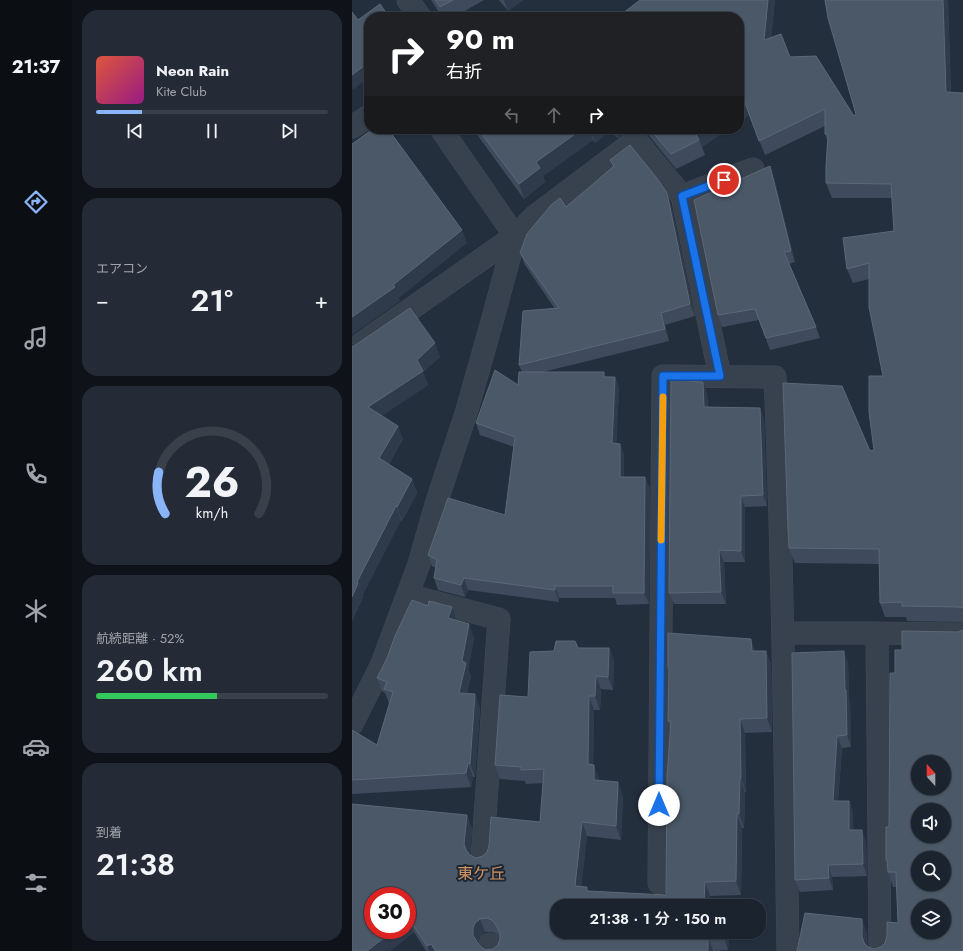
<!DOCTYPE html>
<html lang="ja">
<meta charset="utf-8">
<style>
:root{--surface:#1b232e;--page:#242b36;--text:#f1f3f6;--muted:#a0a4aa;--line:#39404a;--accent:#8ab4f8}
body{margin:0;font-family:Jost,"Noto Sans JP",sans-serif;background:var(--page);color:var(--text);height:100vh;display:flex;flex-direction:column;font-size:15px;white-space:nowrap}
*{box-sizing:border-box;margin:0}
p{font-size:13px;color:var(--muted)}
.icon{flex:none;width:22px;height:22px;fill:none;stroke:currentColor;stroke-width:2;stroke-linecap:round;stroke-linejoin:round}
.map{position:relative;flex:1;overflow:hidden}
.side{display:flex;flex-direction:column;gap:10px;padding:10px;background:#0f1319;width:280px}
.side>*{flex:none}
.hud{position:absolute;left:12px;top:12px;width:380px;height:122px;border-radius:16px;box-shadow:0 1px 3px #0004,0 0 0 1px var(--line);background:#202124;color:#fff;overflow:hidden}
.needle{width:26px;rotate:339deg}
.buttons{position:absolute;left:559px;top:755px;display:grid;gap:8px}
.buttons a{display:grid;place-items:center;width:40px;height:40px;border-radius:50%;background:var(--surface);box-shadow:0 1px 3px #0004,0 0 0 1px var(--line);font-size:20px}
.speed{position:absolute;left:12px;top:887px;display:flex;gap:8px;font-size:20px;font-weight:700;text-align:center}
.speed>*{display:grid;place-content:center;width:52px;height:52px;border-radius:50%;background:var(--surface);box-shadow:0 1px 3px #0004,0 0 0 1px var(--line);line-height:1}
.speed .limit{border:6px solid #d22;background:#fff;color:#111}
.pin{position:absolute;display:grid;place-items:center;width:34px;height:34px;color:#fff;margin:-17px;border:2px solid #fff;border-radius:50%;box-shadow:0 1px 4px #0007}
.me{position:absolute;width:44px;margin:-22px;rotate:0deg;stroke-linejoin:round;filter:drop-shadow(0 0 3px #0008)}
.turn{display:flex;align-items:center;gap:14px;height:84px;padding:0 16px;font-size:18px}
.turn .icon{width:52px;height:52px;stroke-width:2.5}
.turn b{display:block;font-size:28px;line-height:34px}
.lanes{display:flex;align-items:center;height:38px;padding:0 16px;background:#0003;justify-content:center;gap:20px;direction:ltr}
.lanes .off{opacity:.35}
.big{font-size:30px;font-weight:600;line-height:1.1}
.side .card{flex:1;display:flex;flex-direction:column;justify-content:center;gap:6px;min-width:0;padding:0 14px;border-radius:16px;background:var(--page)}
.side .dial{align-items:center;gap:0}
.dial svg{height:104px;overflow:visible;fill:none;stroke:var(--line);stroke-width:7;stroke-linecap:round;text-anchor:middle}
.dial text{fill:var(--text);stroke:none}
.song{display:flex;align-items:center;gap:12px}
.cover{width:48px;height:48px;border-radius:6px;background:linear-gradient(135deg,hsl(10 70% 55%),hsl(310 70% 35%))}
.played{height:4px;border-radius:2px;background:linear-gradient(90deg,var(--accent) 20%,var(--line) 20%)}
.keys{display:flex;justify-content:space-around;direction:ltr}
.heat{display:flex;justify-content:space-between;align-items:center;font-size:22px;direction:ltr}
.charge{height:6px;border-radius:3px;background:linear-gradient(90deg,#34c759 52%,var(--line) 0)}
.trip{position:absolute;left:198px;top:899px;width:216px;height:40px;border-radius:16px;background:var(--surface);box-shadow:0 1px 3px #0004,0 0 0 1px var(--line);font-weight:600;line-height:40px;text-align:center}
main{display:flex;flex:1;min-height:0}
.tab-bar{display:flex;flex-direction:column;width:72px;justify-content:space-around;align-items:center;background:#0b0e12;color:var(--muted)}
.tab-bar .icon{width:28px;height:28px}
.tab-bar .on{color:var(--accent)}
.tab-bar b{font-size:18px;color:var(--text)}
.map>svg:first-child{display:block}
</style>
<main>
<nav class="tab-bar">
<b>21:37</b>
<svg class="icon on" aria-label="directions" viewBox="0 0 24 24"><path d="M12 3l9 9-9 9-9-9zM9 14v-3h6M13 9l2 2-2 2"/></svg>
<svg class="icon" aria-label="music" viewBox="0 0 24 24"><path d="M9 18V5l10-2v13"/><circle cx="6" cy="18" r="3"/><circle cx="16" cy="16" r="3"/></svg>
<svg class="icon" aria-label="phone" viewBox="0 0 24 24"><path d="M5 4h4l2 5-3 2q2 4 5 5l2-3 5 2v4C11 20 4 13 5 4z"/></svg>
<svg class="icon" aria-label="climate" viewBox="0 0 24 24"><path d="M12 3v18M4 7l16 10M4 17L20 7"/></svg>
<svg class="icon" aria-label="car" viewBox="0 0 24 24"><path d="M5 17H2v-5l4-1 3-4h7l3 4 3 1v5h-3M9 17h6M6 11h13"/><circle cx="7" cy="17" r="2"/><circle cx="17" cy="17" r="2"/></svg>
<svg class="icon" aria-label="filters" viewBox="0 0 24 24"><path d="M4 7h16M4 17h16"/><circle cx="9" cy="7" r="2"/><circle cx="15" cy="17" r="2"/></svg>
</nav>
<section class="side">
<div class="card">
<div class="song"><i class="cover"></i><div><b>Neon Rain</b><p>Kite Club</p></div></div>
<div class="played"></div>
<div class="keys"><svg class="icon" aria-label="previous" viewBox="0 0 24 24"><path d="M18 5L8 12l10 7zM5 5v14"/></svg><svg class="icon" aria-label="pause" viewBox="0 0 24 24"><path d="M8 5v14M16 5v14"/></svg><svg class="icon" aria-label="next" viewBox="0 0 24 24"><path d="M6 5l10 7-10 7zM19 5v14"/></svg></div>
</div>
<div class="card"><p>エアコン</p>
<div class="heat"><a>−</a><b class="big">21°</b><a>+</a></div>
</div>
<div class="card dial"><svg viewBox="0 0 100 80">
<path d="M14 69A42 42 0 1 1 86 69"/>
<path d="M14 69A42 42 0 0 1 9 37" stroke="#8ab4f8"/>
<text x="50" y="56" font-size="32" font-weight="700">26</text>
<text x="50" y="72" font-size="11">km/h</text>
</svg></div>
<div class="card"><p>航続距離 · 52%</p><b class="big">260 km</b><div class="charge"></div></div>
<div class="card"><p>到着</p><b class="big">21:38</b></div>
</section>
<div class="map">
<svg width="611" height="951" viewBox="0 0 611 951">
<rect width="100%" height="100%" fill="#242f3e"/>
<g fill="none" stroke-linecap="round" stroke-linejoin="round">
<g stroke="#414a57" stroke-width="23">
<path id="minor" d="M56,0L68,17
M0,127L17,116
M330,196L368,376
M0,350L163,236L183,216L284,140L330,196L401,169
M56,595L147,619L130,859
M431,633H525L611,634
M525,633L528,951
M0,724L29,666L67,564L85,501L115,410L141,318L163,236L89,129
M307,883L311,376L423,377C431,568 433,760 436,951
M138,944L141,951"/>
</g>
<use href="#minor" stroke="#38414e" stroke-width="22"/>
</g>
<path fill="#3f4b5c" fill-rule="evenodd" d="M79,0H132L102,17H90Z
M147,0H171L156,11Z
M423,0L419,38L438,57L502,116L504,114L473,0H596L599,93H611V622L555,621L554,617H533L528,603L527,564L443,563L437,548L518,451L522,450L531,376L517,279L501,283L495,269L542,231L540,198H480L474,183L476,141L473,134V126L413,155L397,115L387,122V17Z
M121,129H279L277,130L266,138L258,131L243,143L241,140L191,176L193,182L172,199Z
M290,129H376L350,147L353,155L324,169L294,132Z
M258,160L319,205L343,316L313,325L317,341L191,372L263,377L267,389L264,443L268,444L272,455V477H293L298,489L297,604L265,605L263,598H207V602L116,590L113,597L86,590L82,578L84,568L80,566L76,555L153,515L162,447L128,435L124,423L166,385L170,372L167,365L203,309L173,265L168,253L214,207L261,167Z
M422,178L443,262L437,264L464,327L468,338L418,350L407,320L370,327L366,315Z
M0,347L88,357L71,372L76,385L29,416L51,439L37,464L60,479L65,493L50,521L49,520L11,594V597L0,621Z
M351,382L355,394L356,407L408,408L412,419L415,506L393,507V562H372L374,604H322L317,593Z
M76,606L100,607L105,621L122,638L116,670L119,676L115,693L128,708L123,777H121L119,787L0,794V730L25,745L37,703L33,693L30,691L25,678Z
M606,632L611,951H445L515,934V946L522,949L529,947L533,943L546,923L544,887H541L536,872V863L534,860L537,827L543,673L550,650Z
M226,648H257L262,661L261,690L249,689L248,710H242L241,765L247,779V781L271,796L269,840L235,836L229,887L237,891L314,895L318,729L316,721L317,670L316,668L404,651H414L419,665L420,732L393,733L394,792H393L392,828H390L389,895L358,896L357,904L205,932H377L376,950L361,951H74L62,932L38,951L115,815L120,829L118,855L124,858L131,856L188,822L191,783L174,784L173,781L148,779L143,765L176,697L202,651ZM133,932H140L145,934L148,937V939L146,945L141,949L134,950L129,947L126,944V942L128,937Z
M496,663L497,699L498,702L499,747L490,748L486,801H497L501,812V830L514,842L515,876L480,877L481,890L448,892L443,880Z"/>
<path fill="#2f3b4b" d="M152,0H171L156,11Z
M416,0H423L417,55L412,40Z
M591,0H596L599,107L594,92Z
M17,62V77L1,90L0,86V75Z
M392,100L397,115L387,122V104Z
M230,129H237L241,140L191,176L193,182L172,199L167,184L184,162Z
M238,129H258V131L243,143Z
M262,129H277V130L266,138Z
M349,129H376L350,147L347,140L343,133Z
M418,166L422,178L443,262L439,251Z
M315,193L319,205L343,316L338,304Z
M110,230L115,243L47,298L48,301L0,335V317Z
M309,313L313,325L317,341L313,329Z
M83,343L88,357L71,372L76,385L21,421L16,407L65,360Z
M263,377L267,389L264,454L260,443Z
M351,382L355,394L356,419L352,407Z
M408,408L412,419L415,506L411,495Z
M46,426L51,439L32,472L27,458Z
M268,444L272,455V489L268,477Z
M293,477L298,489L297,604L292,593Z
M60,479L65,493L50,521L45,507Z
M389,496L393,507V562L389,551Z
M44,506L49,520L11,594V597L0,621V597L5,582Z
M367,550L372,562L374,604L369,592Z
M112,578L116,590L113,597L109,585Z
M203,586L207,598V602L203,590Z
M100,607L105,621L96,618Z
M117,624L122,638L116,670L119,676L112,707L107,693L110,661Z
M399,639L404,652L400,651Z
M257,648L262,661L261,690L256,677Z
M414,651L419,665L420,732L415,718Z
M492,651L496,663L497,699L498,702L499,747L495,735L493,690Z
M244,676L249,689L248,710L243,696Z
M123,694L128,708L123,777L118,764Z
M237,696L242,710L241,778L236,764Z
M388,719L393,733L394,792L389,778Z
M485,736L490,748L485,813L481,801Z
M116,763L121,777L119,787L114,773Z
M242,765L247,779V794L242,780Z
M388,778L393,792L392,828L387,814Z
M266,782L271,796L269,840L264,826Z
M497,801L501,812L502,842L497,830Z
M385,814L390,828L389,895L384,881Z
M115,815L120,829L118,858L114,850L112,844Z
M230,822L235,836L228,900L223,886Z
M510,830L514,842L515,876L511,864Z
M476,865L480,877L481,890L477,878Z
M353,882L358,896L357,906L352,903Z
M57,919L62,932L38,951H15L42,930H55V920Z
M128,919L133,932L128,937L126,942V949L121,935V928L123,923Z
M510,919L515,934L516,951L510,936Z
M371,932H377L376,950L371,936Z
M356,937L361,951H356Z
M79,944L82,951H77L75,946Z"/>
<path fill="#4b5868" stroke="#5c6777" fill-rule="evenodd" d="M83,0H101L88,7Z
M288,0H416L412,40L429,34L438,57L464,56L502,116L504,114L476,18L473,0H591L594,92L611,93V608L606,607L550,606V602L528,603L527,549L437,548L436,529L431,383L490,386L518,451L522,450L517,412V376H531L517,307V263L495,269L491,238L542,231L539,184L474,183V167L476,134H473V109L407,141L392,100L387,104V17H266Z
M28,4L37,17H17V62L0,75V12L6,20Z
M21,129H36L110,230L41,285L43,287L0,317V144Z
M126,129H230L184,162L188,168L167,184Z
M298,129H349L343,133L347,140L319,154Z
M278,145L304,177L315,193L338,304L309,313L313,329L167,365L171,311L207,308L168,253L175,234L199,205L208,198L214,207L262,166L258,160Z
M418,166L439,251L432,252L464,327L414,338L403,309L366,315L342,200Z
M58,308L83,343L65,360L71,371L16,407L46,426L27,458L60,479L45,507L44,506L5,582L6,583L0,597V347L2,346Z
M143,370L166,385L167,372H252V377H263L260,443L268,444V477H293L292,593H261V586H203V590L112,578L109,585L82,578L85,560L76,555L96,498L153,515L163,437L124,423Z
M319,380L351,382L352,407L408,408L411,495L389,496V551L367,550L369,592L317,593Z
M60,600L76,606L77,601L100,607L96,618L117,624L110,661L114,663L107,693L123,694L118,764L116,763L114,773L0,780V730L25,745L41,692L32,689L35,682L25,678L35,658L43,636Z
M611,630V951H445L453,913L510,919V936L512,943L516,947L522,949L529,947L533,943L535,936V922L546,923L544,872H536L535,860H534V827H537L538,673H543V650H550V631L606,632ZM566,762H592V788H566ZM566,810H592V836H566ZM566,858H592V884H566ZM566,906H592V932H566Z
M316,633L399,639L400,651H414L415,718L388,719L389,778H388L387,814H385L384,881L353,882L352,903L372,905V906H205V932H371V936L356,937V951H84L79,944L75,946L57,919L55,920V896H21V930H42L15,951H0V804L115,815L112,844L114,850L118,855L124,858L131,856L135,852L137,846L139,817L188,822L192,769L169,770V767L143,765L148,695L176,697L178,652L202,651L204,641H223L226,648H257L256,677L244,676L243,696H237L236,764L242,765V780L266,782L264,826L230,822L223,886L235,887V891L314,895L315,776L319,721H316L317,668H316ZM135,918L140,920L144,925L148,933V939L146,945L141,949L134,950L129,947L125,942L121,935V928L123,923L128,919Z
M492,651L493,690H494L495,735L485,736L481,801H497V830H510L511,864L476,865L477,878L443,880L440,653Z"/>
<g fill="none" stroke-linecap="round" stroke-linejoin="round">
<g stroke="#114b97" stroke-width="10">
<path id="route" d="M307,805L311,376H368L330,196L372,180"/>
</g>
<use href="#route" stroke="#1a73e8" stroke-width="7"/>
<path stroke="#f59e0b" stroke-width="7" d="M309,540L311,397"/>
</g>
<g text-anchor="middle" stroke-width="4" stroke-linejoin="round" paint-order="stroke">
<g font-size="16" fill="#d59563" stroke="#1d2633">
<text x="129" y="879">東ケ丘</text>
</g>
</g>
</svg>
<div class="buttons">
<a><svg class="needle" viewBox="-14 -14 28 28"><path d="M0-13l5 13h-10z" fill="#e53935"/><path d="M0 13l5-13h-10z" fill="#a0a4aa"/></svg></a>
<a><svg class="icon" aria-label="sound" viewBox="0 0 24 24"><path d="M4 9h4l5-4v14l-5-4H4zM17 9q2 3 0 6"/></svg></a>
<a><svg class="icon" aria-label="search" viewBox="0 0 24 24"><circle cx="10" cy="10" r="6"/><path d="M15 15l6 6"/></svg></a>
<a><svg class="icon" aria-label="layers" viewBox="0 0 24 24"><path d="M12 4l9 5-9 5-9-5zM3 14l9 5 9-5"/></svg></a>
</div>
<div class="speed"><div class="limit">30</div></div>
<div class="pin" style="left:372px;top:180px;background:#d93025"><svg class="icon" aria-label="arrive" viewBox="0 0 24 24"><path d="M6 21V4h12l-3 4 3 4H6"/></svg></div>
<svg class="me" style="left:307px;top:805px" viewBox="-20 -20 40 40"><circle r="19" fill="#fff"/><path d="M0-13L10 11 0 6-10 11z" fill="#1a73e8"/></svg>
<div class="trip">21:38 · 1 分 · 150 m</div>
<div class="hud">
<div class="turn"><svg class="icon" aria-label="right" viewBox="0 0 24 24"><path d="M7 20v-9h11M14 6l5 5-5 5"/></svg><div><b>90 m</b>右折</div></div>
<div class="lanes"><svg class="icon off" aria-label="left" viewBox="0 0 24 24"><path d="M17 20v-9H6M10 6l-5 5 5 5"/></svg><svg class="icon off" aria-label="ahead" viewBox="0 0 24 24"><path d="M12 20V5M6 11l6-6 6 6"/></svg><svg class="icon" aria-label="right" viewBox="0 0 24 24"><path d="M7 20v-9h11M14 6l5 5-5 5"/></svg></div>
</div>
</div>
</main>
